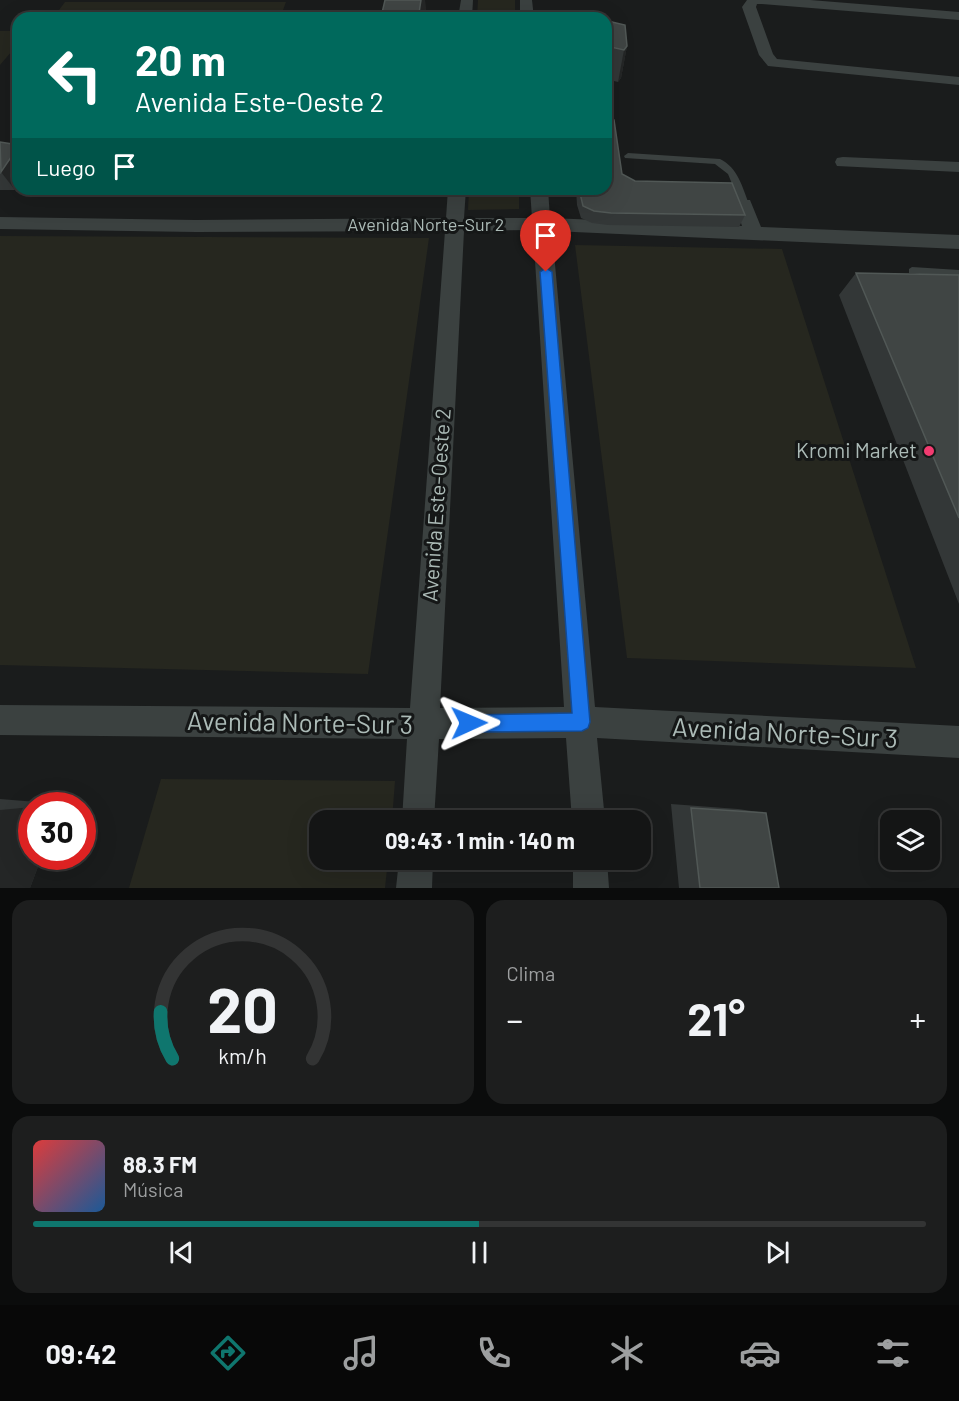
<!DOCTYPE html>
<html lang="es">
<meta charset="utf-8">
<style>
:root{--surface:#141515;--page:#1d1e1e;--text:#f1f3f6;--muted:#9d9fa0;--line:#333434;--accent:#0f766e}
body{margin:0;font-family:Barlow,sans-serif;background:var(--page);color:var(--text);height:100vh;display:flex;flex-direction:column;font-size:22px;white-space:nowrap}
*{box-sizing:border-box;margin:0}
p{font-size:20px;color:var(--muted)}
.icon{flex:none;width:33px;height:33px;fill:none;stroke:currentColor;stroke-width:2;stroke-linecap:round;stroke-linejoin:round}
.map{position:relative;height:888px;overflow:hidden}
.details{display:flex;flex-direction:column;gap:12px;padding:12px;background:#0b0c0c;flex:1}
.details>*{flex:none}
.hud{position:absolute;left:12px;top:12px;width:600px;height:183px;border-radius:18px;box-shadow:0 6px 24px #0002,0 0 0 2px var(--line);background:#00695c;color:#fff;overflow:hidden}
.buttons{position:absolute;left:880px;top:810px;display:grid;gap:12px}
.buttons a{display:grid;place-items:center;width:60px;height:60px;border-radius:12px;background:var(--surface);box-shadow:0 6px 24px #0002,0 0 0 2px var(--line);font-size:30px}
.speed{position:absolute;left:18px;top:792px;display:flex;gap:12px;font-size:30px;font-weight:700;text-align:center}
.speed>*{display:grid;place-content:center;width:78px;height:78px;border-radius:50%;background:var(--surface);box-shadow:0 6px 24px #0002,0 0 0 2px var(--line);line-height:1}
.speed .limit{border:9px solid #d22;background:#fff;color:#111}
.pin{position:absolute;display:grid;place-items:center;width:51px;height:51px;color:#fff;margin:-62px -26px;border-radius:50% 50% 50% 0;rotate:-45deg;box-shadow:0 0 6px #0007}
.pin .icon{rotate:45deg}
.me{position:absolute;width:66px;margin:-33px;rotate:89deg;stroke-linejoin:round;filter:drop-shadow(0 0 4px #0008)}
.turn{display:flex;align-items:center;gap:21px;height:126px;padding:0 24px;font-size:27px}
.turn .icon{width:78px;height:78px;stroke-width:2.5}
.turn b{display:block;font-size:42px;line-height:51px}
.then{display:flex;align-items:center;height:57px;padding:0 24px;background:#0003;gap:12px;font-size:22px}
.big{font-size:45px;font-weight:700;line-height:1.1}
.details .widget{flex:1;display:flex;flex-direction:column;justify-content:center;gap:9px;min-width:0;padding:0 21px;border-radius:18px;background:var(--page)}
.details .dial{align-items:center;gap:0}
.dial svg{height:156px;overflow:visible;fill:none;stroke:var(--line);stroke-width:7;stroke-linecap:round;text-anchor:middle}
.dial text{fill:var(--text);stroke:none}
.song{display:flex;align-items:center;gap:18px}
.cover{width:72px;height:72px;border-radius:9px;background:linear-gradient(135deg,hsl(0 70% 55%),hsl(210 70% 35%))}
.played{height:6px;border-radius:3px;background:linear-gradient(90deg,var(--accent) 50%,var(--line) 50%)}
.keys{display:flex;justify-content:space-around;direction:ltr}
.heat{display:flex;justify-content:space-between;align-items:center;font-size:33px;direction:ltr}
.details .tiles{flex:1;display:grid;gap:12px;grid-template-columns:1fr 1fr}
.widget:last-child{grid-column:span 2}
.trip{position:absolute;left:309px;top:810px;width:342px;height:60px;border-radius:18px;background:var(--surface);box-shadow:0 6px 24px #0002,0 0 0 2px var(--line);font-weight:700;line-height:60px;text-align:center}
.dock{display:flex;height:96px;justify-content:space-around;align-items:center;background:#080808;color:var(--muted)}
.dock .icon{width:42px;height:42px}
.dock .on{color:var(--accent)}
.dock b{font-size:27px;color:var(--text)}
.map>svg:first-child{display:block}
</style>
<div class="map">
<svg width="959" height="888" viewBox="0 0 959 888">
<rect width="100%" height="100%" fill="#1a1c1c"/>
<path fill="#26271f" d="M478,0H515V18H477Z
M65,2H286L280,18H53Z
M0,31H18V44L0,65Z
M469,189H519V209L468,210Z
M0,236L429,238L368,674L0,665Z
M575,245L782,249L916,668L627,658Z
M161,779L395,781L392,820H320V860H388L385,888H129Z"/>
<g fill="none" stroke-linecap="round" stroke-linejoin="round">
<path fill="#3b4140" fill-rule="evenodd" d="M628,153L720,159C738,168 742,186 749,204L744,207L741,206L728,174L715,164L625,158L624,156Z
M912,267L959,270V278L909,273V269Z"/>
<path fill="#3b4140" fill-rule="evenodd" d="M461,0H473L472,18H458Z
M520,0H532L534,18H520Z
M747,0H810L959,12V20L762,4H757L756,7L773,54L777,59L959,77V85L768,66L759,55L742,7Z
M843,157L959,162V172L837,166L835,162L837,158Z
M448,189H466L464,218H532L530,189H548L550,218L742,226L735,204L738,200H750L761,227L959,235V249L552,231L595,707L959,726V758L597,738L605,820H572L566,738L439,739L434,820H402L407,739L0,735V705L410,708L445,231L196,232L0,229V217L196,220L446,218ZM533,230L564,707L440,708L464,231Z
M399,860H433L432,888H396Z
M573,860H607L609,888H573Z"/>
</g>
<path fill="#333737" d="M425,0L426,18H383L382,13Z
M606,22L627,46L621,78L618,82L606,79Z
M0,142L18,145V185L15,190H0Z
M622,174L635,181L745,215L739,227L608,225L592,223L581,218L577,205L576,189H606Z
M856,273L959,275V604L839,295Z
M0,799L61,804V806H32V856H42L30,888H0Z
M671,804L738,809L766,813L779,888H679Z"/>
<path fill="#242626" d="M421,0H425L426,18H419V13Z
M627,46L621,78L618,82L624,50Z
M18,147V185L15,190L1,172Z
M32,807V856H42L30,888H0V810Z"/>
<path fill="#404544" stroke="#515856" stroke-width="1.5" d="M385,0H421L419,13H382Z
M606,22H612L625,25L627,46L624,50L606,46Z
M606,120H614L622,174L635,181L732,183L745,215L611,213L594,211L583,206L579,189H606Z
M0,142L18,145V147L1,172Z
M856,273L959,275V518Z
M691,808L766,813L779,888H700Z"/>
<path fill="#1a73e8" stroke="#114b97" stroke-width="1.5" d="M546,268L552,272L590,722L588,728L582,731L469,732L462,730L460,723L462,717L469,715L572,713L540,272Z"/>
<circle fill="#f23b70" stroke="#151717" stroke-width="2" cx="929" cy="451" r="6"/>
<g text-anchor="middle" stroke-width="6" stroke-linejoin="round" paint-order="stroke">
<g font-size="18" fill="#acbbb7" stroke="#151717">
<text x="426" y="231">Avenida Norte-Sur 2</text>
</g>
<g font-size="21" fill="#acbbb7" stroke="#151717" text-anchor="end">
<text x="917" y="458">Kromi Market</text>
</g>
<g font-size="21" fill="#acbbb7" stroke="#151717">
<text transform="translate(437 505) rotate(-86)" y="7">Avenida Este-Oeste 2</text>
</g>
<g font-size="26" fill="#acbbb7" stroke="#151717">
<text transform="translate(300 723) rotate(1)" y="9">Avenida Norte-Sur 3</text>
<text transform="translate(785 733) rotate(3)" y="9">Avenida Norte-Sur 3</text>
</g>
</g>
</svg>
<div class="buttons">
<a><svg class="icon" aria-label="layers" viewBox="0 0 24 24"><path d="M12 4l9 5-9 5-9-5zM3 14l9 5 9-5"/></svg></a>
</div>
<div class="speed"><div class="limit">30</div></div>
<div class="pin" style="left:546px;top:272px;background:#d93025"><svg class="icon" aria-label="arrive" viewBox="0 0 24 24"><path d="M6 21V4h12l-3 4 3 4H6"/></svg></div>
<svg class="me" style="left:469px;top:723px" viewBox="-20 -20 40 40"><path d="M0-17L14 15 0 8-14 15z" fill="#1a73e8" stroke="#fff" stroke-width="4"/></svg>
<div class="trip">09:43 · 1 min · 140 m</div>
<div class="hud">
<div class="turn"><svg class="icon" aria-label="left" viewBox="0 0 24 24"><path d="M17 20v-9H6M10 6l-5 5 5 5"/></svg><div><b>20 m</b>Avenida Este-Oeste 2</div></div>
<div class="then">Luego<svg class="icon" aria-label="arrive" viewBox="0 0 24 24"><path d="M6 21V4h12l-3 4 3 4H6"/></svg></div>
</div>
</div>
<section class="details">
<div class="tiles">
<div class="widget dial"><svg viewBox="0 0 100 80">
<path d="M14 69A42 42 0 1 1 86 69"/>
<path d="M14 69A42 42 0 0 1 8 45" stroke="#0f766e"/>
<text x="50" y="56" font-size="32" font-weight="700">20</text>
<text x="50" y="72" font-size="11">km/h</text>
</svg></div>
<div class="widget"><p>Clima</p>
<div class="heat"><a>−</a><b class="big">21°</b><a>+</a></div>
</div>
<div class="widget">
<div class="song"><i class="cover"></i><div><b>88.3 FM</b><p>Música</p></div></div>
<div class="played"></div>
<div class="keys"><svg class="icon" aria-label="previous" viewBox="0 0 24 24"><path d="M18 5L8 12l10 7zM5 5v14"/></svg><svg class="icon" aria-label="pause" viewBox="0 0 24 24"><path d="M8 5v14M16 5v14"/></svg><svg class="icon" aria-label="next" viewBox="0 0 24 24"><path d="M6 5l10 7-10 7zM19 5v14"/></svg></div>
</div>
</div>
</section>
<nav class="dock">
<b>09:42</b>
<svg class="icon on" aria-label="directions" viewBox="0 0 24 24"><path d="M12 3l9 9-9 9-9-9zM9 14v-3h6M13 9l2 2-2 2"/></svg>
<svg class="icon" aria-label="music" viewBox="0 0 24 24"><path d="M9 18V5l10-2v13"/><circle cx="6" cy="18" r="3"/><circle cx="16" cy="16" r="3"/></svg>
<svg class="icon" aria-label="phone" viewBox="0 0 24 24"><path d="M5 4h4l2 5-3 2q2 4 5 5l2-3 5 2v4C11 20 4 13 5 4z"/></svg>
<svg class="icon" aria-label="climate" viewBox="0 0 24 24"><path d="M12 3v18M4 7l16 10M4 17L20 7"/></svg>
<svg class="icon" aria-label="car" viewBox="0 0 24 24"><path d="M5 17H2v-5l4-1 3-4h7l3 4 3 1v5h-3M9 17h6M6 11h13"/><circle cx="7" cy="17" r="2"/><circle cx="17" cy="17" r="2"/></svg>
<svg class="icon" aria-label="filters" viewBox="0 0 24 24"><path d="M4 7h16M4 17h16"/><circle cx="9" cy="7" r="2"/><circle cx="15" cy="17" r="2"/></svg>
</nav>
